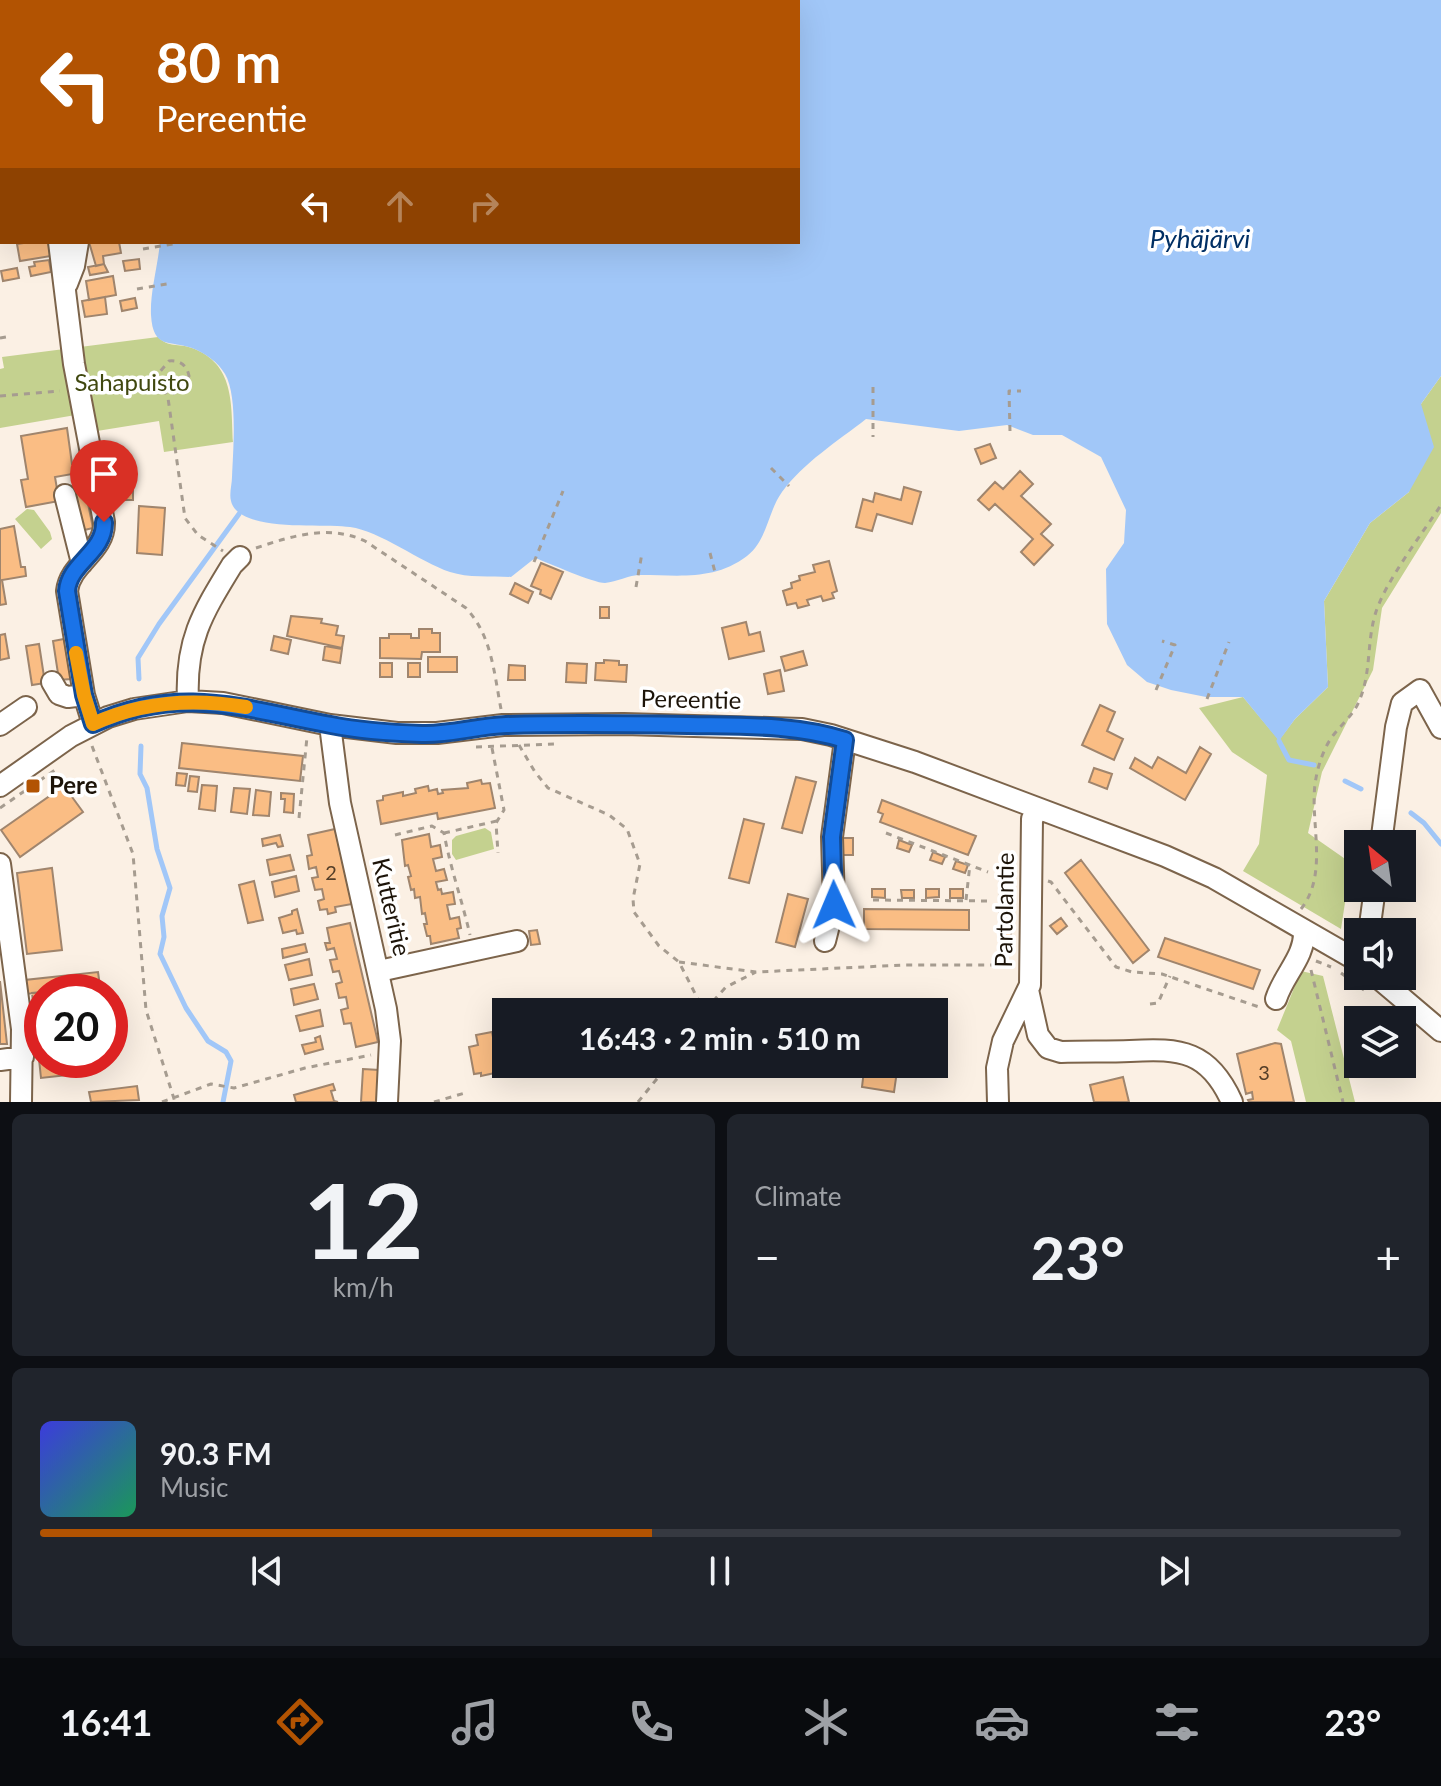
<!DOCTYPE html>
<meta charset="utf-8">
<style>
:root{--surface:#171b24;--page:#20242c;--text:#f1f3f6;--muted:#9ea1a6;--line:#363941;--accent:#b25302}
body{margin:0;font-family:Lato,sans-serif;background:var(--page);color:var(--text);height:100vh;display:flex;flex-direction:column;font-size:30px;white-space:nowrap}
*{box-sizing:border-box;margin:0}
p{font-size:26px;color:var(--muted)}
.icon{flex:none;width:44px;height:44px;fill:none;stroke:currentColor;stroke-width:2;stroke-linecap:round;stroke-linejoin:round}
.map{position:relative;height:1102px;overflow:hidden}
.drawer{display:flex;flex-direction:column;gap:12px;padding:12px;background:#0d0f14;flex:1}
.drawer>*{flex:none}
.banner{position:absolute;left:0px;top:0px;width:800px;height:244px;box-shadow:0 8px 32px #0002;background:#b25302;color:#fff;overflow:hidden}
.needle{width:52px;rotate:331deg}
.tools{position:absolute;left:1344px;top:830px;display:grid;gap:16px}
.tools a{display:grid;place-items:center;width:72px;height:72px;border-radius:0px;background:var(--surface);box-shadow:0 8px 32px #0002;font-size:40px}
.speed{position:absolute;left:24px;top:974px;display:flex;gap:16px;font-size:40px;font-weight:700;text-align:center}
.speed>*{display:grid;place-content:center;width:104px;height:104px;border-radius:50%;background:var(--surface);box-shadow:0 8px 32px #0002;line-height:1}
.speed .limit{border:12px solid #d22;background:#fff;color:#111}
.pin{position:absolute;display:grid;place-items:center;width:68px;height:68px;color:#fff;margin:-82px -34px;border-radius:50% 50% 50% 0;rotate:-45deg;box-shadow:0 0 8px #0007}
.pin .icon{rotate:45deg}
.me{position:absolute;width:88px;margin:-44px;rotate:359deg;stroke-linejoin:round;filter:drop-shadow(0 0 6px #0008)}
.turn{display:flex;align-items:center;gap:28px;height:168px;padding:0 24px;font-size:36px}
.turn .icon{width:104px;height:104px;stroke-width:2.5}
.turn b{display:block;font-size:56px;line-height:68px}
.lanes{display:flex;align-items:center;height:76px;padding:0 24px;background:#0003;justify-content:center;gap:40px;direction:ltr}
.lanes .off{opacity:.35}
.big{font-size:60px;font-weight:700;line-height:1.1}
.drawer .card{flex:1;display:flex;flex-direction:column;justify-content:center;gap:12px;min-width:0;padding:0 28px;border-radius:12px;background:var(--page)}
.drawer .dial{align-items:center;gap:0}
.dial b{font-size:104px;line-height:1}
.song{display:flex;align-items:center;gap:24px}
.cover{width:96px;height:96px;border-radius:12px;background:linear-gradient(135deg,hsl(240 70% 55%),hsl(150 70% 35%))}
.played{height:8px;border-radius:4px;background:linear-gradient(90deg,var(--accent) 45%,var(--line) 45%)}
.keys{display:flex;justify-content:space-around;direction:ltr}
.heat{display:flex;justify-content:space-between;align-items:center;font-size:44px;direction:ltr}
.drawer .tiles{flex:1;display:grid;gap:12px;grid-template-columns:1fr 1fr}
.card:last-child{grid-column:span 2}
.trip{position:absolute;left:492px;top:998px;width:456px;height:80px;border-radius:0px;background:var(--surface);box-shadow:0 8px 32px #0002;font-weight:700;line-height:80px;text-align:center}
.tabs{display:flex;height:128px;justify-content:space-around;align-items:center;background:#090b0e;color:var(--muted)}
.tabs .icon{width:56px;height:56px}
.tabs .active{color:var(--accent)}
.tabs b{font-size:36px;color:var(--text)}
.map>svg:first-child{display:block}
</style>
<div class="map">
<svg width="1441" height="1102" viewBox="0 0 1441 1102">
<rect width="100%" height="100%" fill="#fbf0e4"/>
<path fill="#c4d18f" d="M158,337C169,348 178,343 192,348C235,364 231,404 233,442L164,452L159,421L97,431L93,412L0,428V369L4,368L2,357Z
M1441,376V513L1382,608L1373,670L1322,772L1308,833L1351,863L1341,929L1243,871L1259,844L1267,775L1232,752L1199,708L1243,697L1279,740L1295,719L1328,687L1324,601L1370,523L1409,492L1421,404Z
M27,509L34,510L50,532L52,539L41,549L15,519Z
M485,828L491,832L494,849L456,860L452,854V840L456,836Z
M1301,971L1323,976L1355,1102H1306L1291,1041L1277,1030Z"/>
<path fill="#a1c7f8" d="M0,0H1441V376L1421,404L1434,447L1409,492L1370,523L1324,601L1328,687L1295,719L1279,741L1243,697H1206L1171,690L1147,682L1127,665L1107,624L1106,569L1124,543L1126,510L1101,457L1062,435H1033L1007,425L959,431L866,419C838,441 803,463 782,492C768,511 767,541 747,556C714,581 679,575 641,575C628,575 617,582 605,583C593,583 549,563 535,558L511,577C492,576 468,578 450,572C420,562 380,531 350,527C325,523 238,533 231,501C229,494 232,484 232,477C233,451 238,396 225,374C218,362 205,353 192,348C170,340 153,350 151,315C150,292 158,265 160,242H798V2H2L0,114Z"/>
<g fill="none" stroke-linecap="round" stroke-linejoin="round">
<path stroke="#a1c7f8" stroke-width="5" d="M139,679L138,658L159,624L239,514
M1279,741L1289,760L1314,765
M141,746L140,774L147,788L157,849L170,888L162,916L164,937L160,954L186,1008L208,1041L226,1052L231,1061L223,1102
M1345,781L1361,789
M1411,813L1424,823L1441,844"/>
</g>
<path fill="#fabd84" stroke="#a0856d" stroke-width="2" d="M30,242H48L51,256L20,261L17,244Z
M89,242H119L121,253L103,256L104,264L96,266Z
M139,259L140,269L125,271L123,261Z
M49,260L51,272L31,276L29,267L35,266L34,262Z
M104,264L108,272L90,275L88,267Z
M17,268L19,278L3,281L1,271Z
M113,276L116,295L89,300L86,281Z
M105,297L107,314L85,317L82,301Z
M135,298L137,308L122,311L120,301Z
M67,428L72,464H77L78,473L55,477L59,501L26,507L21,480L28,479L21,436Z
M990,444L996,458L981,464L975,449Z
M1020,471L1033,484L1021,496L1051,524L1041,534L1053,545L1034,565L1021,552L1033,539L995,504L989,510L978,500L995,482L1003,489Z
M120,477H133V500H121Z
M904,487L921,492L912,524L877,514L872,531L856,527L863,499L873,502L875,493L901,500Z
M85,489L93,528L80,531L72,491Z
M139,506L165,508L162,555L137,553Z
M14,526L21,567H25L26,576L2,580L6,604L0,605V529Z
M829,561L837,591L832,593L834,598L823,601L821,596L807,600L809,605L798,608L796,603L787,605L783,591L792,588L791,583L800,580L799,576L815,572L813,565Z
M541,563L563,572L551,599L540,594L541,590L531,586Z
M515,583L533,592L528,603L510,594Z
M600,607H609V618H600Z
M291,616L322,619L321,623L338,626L336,635L344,636L342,648L287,636Z
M746,622L749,635L760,632L764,651L729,659L722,628Z
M419,629H432V633H440V652H422L421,659L380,658V638H389V634H411V638H419Z
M5,634L9,658L0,660V635Z
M274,636L291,640L288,654L271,650Z
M64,639L71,679L59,680L53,641Z
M39,644L45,683L32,685L26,646Z
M325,646L342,649L340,663L323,660Z
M803,651L807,665L785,671L781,657Z
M428,657H457V672H428Z
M604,660L619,661V665H627L626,682L595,680L596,663H604Z
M380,663H392V677H380Z
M408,663H420V677H408Z
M567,663L587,664L586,683L566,682Z
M509,665L525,666V680H508Z
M780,670L784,691L768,694L764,674Z
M1100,705L1115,712L1107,731L1123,739L1114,760L1082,745Z
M182,743L303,756L300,781L179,768Z
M1200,747L1211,754L1185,800L1130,768L1135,758L1152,768L1158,757L1186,773Z
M1094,768L1112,774L1107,789L1089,782Z
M177,773L187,774L185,786L176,785Z
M190,776L199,777L197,792L188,791Z
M796,777L816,782L802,833L782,828Z
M481,780L482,784L490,783L495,808L438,819L437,813L381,824L377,801L383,800V796L403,792V796L416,793L415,789L428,786L429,791L437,789L438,794L443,793L442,790L468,788L467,783Z
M202,785L217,786L215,811L199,809Z
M64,786L83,812L20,857L1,830Z
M234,788L250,789L247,814L231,812Z
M256,790L271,792L269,816L253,815Z
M281,793L294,794L293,813L284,812L285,799H281Z
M882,800L976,836L968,855L880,822L883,814L878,812Z
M744,819L764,824L749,883L729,878Z
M335,829L352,904L335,907L336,912L328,914L327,909L320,910L318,901L324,899L322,889L315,890L312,878L318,877L316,867L309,869L307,856L312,855L308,835Z
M429,834L431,847L440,845L442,857L433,859L436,871L444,869L447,880L436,882L438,890L441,889L442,894L453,892L455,904L447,905L450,919L459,917L461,928L457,929L459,938L431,944L430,936H427L424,924H427L425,913L422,914L420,897L415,898L414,889L411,890L408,877L411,876L408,865L405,866L402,840Z
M280,835L283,846L278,847L276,843L263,846L262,839Z
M839,838H853V855H840Z
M899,840L912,845L909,852L897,848Z
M933,852L945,857L942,864L930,860Z
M290,855L294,870L270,875L267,860Z
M1081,860L1149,950L1133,963L1065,873Z
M956,861L968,865L965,873L953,869Z
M52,868L62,950L27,954L17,873Z
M1000,869H1012L1011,942H999Z
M296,876L299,891L275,897L272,882Z
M254,881L263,920L248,923L239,885Z
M872,889H885V898L872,897Z
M926,889H939V897L926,898Z
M950,889H963V898H950Z
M901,890H914V898H902Z
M788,894L808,899L795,947L776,942Z
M297,909L303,933L297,934L296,930L283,933L279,918L292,914V911Z
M864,909L969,910V930L864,929Z
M1061,918L1067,926L1057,934L1050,926Z
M350,923L378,1042L356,1047L351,1023L344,1024L341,1010L348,1008L346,997L339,998L336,984L342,982L339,971L333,972L330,960L337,959L334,948L327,950L325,943H330L327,928Z
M537,930L540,944L531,945L529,931Z
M1165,938L1260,970L1253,989L1158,957Z
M305,944L307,952L283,958L282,949Z
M309,959L312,975L289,980L285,965Z
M98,972L100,986L26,994L25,980Z
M0,981L7,1044H0Z
M314,984L318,999L294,1005L291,989Z
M42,992V1060H65L67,1075L41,1078L32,993Z
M320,1010L323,1026L300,1031L296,1016Z
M492,1032L494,1042L506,1040V1064L528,1065L503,1067L504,1071L481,1076V1073L474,1074L469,1047L478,1045L476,1035Z
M320,1036L323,1049L305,1054L302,1045L316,1042L315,1038Z
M1275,1043L1281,1044L1294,1102H1249L1248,1100L1253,1099L1252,1092L1246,1094L1237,1054Z
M859,1064H898L894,1092L862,1087L864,1070L858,1069Z
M363,1069L379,1070L377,1102H361Z
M1123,1077L1129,1102H1094L1090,1085Z
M333,1084L335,1090L331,1091L334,1101L338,1102H296L294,1095Z
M137,1086L139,1100L91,1102L89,1092Z"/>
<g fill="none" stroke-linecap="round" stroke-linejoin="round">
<g stroke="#7c644b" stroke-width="24">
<path id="minor" d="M59,242L74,364L104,522C105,552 70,563 67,591L84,695L93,724
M67,284L74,266L78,242
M65,495L82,563
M52,682L59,694L68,697L84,695
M188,701C185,641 202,614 232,565L240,557
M0,725L26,707
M330,725L340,803L386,1009L390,1041L387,1102
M0,786L71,736L108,717L134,709L188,701L223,703L330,725L397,733H437L503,725L624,724L802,729L831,735L915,762L1165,856L1214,878L1358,961
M1381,844L1396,727L1402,703L1420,690L1441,728
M0,864L22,1029L21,1102
M1369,932L1375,888
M825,941L834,905L832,837L845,740
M379,971L517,941
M1376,976L1441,1031
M1028,990L1038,1035L1048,1048L1061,1052C1084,1051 1107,1052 1130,1051C1181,1048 1209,1051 1232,1102
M1276,999C1284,974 1305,957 1304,931
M0,1060L23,1057
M998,1102L997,1068L1003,1041L1030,985L1032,819L1038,809"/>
</g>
<path stroke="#a69c90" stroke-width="3" stroke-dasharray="6 6" stroke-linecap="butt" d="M143,249L173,244
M137,289L167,284
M0,338L6,337
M153,380L169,361C180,360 187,365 189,376L186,384L169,397
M95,386C121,381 156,367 168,398L185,518L198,535L223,551
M873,387V437
M0,396L60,391
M1010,431L1009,391H1021
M771,468L789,486
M256,548C292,536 329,524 365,541L466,608C492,636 494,673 501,709
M710,553L716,576
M534,562L563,491
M636,587L642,553
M1156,690L1175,645L1162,641
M1207,699L1229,642
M519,745L535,772L548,788L609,815L627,829L640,864L633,899L634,912L659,946L679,962L704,1011
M92,746L133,854L146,1010L175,1102
M476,747L556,744
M492,748L504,810L496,823L498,853
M0,808L55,770
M299,818L307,737
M444,833L497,821
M886,833L988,872
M395,835L432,826L444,833C450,867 462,900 470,935
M1048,881L1051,882L1116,967L1132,972L1162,974L1259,1007
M873,900L990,901
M966,900L970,864
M1301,909C1330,872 1308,819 1316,778C1319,762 1325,745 1335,733C1344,722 1355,713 1360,699C1371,672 1367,642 1375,615C1384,583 1422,534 1441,505
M1316,961L1331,967
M679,962L756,972L905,965H1014
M1311,970L1343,1102
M1341,973L1364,990
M1150,1004L1158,1003L1170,976
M705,1010L726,987L756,972
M162,1102L211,1084L234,1088L305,1068L371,1055
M434,1102L465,1093
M638,1102L669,1064"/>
<use href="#minor" stroke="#fff" stroke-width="20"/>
</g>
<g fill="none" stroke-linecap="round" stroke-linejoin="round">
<g stroke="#114b97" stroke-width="20">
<path id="route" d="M104,522C105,552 69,563 67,591L84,695L93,724C179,684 244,709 331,725C361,731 391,733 422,734C450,735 478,726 506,725C567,723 628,724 688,725C741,726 795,724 845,740L832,837L834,905"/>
</g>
<use href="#route" stroke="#1a73e8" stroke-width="14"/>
<path stroke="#f59e0b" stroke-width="14" d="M76,653L84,695L93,724C142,701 193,698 246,707"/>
</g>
<rect fill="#b25302" stroke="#fff" stroke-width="3" x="25" y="778" width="16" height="16" rx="4"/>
<g text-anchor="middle" stroke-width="7" stroke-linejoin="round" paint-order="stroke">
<g font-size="20" fill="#543e28">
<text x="331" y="880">2</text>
<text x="1264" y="1080">3</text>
</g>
<g font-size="24" fill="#40480f" stroke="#fff">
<text x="132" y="391">Sahapuisto</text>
</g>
<g font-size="24" fill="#1d1409" stroke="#fff">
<text transform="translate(691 700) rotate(1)" y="8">Pereentie</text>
<text transform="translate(391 907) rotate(77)" y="8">Kutteritie</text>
<text transform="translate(1005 910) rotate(-89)" y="8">Partolantie</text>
</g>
<g font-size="24" font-weight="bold" fill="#1d1409" stroke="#fff" text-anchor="start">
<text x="49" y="794">Pere</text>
</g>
<g font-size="26" font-style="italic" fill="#002f64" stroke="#fff">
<text x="1200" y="248">Pyhäjärvi</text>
</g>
</g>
</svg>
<div class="tools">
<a><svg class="needle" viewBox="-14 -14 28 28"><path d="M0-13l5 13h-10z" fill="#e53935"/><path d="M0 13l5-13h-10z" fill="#9ea1a6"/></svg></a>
<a><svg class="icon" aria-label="sound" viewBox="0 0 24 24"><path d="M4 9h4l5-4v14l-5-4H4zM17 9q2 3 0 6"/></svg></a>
<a><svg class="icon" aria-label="layers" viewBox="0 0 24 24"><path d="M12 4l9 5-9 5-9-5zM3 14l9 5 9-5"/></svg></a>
</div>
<div class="speed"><div class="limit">20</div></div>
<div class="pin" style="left:104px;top:522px;background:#d93025"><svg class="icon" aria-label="arrive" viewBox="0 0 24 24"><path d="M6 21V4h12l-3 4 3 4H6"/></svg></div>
<svg class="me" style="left:834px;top:905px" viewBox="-20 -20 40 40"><path d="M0-17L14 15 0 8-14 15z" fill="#1a73e8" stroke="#fff" stroke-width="4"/></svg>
<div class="trip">16:43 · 2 min · 510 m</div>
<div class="banner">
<div class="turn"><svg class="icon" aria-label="left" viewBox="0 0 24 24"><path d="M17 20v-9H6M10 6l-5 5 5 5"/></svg><div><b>80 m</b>Pereentie</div></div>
<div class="lanes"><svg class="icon" aria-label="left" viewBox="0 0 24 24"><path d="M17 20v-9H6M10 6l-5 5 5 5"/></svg><svg class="icon off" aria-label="ahead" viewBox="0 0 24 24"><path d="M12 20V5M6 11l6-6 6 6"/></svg><svg class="icon off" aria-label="right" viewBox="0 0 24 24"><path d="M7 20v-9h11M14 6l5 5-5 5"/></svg></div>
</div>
</div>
<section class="drawer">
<div class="tiles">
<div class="card dial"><b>12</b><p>km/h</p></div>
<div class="card"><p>Climate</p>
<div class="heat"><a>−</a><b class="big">23°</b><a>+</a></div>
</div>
<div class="card">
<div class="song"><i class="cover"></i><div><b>90.3 FM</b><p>Music</p></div></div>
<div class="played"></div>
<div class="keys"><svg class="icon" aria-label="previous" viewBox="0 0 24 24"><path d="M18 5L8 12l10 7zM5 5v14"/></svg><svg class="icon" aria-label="pause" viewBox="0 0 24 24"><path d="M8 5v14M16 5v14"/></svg><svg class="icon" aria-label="next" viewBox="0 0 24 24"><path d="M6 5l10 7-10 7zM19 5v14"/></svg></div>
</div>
</div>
</section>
<nav class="tabs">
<b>16:41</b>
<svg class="icon active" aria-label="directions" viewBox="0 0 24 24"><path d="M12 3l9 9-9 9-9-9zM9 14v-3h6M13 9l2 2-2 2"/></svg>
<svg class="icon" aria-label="music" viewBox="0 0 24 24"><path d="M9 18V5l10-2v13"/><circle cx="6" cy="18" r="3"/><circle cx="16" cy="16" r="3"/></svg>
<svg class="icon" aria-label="phone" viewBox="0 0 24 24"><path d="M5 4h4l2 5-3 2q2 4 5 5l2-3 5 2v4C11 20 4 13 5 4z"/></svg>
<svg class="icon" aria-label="climate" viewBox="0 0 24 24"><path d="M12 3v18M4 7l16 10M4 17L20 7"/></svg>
<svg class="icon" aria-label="car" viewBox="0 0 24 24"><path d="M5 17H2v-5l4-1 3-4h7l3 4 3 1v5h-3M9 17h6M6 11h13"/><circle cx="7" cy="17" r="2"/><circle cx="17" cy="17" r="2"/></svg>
<svg class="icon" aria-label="filters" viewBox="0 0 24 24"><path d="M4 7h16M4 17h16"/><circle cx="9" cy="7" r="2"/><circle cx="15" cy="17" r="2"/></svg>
<b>23°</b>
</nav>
